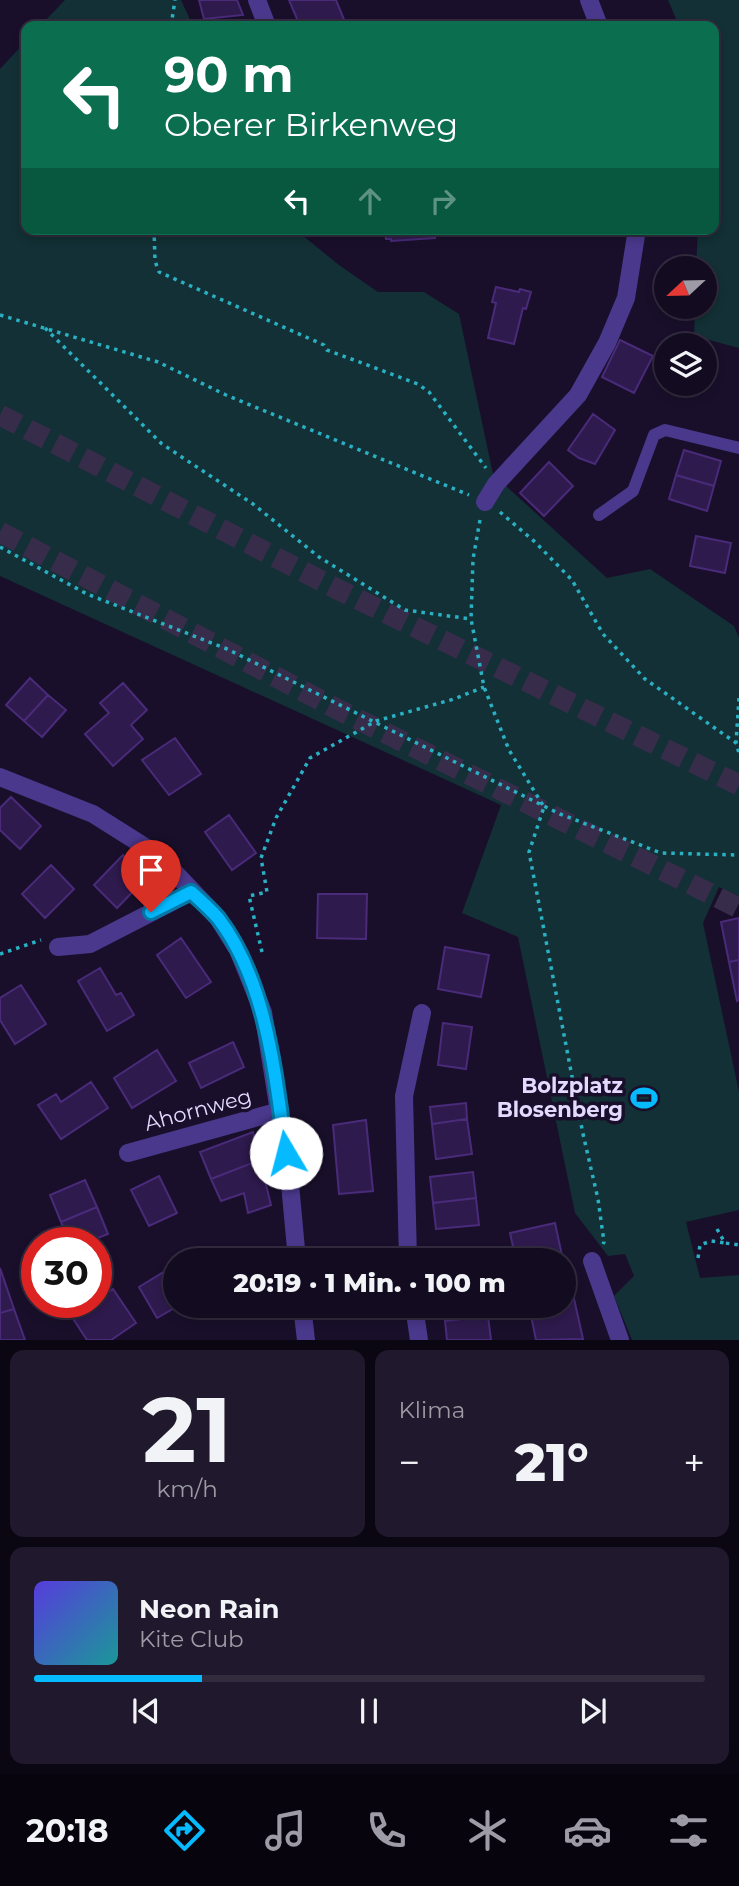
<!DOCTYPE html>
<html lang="de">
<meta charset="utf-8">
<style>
:root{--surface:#130b20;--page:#20192d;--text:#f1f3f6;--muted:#9d9ba5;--line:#322b3e;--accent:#05baff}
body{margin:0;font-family:Montserrat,sans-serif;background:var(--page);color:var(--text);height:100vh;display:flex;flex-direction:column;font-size:26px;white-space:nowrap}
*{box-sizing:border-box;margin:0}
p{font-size:23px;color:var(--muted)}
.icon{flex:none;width:38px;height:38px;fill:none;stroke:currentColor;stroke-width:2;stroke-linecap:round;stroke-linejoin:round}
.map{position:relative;height:1340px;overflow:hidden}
.side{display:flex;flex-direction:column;gap:10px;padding:10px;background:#0a0612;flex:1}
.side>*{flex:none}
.guide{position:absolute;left:21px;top:21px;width:698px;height:214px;border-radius:14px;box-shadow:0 4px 10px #0003,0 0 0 2px var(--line);background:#0b6e4f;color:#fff;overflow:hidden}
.needle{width:46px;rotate:248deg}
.buttons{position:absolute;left:654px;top:256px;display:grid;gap:14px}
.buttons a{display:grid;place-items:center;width:63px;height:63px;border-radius:50%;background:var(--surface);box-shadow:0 4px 10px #0003,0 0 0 2px var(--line);font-size:35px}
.speed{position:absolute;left:21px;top:1227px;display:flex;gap:14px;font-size:35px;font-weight:700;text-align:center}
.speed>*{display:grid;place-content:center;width:91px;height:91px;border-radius:50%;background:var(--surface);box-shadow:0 4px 10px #0003,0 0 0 2px var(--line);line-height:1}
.speed .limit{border:10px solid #d22;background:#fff;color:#111}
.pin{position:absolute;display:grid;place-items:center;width:60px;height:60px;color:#fff;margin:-72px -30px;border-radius:50% 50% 50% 0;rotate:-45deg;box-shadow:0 0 7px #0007}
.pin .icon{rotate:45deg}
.me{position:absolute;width:77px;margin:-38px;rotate:352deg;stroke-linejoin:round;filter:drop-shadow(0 0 5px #0008)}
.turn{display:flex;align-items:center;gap:24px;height:147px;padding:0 28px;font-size:32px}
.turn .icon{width:91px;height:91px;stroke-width:2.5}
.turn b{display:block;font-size:49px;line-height:60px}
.lanes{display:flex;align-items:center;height:66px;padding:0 28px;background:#0003;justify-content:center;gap:35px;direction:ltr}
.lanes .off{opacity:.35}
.big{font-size:52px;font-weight:800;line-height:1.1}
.side .widget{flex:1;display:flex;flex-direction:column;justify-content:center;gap:10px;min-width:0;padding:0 24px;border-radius:14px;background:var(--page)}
.side .dial{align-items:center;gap:0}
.dial b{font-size:91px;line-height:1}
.song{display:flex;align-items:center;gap:21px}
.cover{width:84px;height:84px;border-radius:10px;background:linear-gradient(135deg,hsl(250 70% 55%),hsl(180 70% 35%))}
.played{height:7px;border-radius:4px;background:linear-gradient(90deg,var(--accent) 25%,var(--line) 25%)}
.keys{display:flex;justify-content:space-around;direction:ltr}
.heat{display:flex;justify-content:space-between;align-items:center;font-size:38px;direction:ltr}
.side .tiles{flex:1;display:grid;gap:10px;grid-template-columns:1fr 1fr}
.widget:last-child{grid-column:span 2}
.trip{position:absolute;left:163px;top:1248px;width:413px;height:70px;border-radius:35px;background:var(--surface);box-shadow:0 4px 10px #0003,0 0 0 2px var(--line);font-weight:800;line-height:70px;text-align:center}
.tab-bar{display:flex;height:112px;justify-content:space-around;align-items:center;background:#08040d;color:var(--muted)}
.tab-bar .icon{width:49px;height:49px}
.tab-bar .current{color:var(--accent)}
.tab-bar b{font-size:32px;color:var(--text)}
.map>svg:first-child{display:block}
</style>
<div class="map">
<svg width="739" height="1340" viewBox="0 0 739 1340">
<rect width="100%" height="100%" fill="#190f2b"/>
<path fill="#123035" d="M65,0H181L193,26H40Z
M668,0H739V348L694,336L695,306H705V268H696L698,229H714V26H679Z
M26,41V229H273L274,233L302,235L339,265L378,292H424L459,314L493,474L607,578L650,569L734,626L739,638V896L719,887L703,923L739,1092V1210L686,1222L700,1278L739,1275V1340H632L614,1296L634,1276L625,1254L608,1256L575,1213L518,937L462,913L501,805L0,576V69Z"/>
<path fill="#2e1a4d" stroke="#492b7a" stroke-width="2" d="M199,0H237L243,15L204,19Z
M289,0H336L345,22L335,26H300Z
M385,229H435V238L391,241V239H386Z
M496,287L519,292L520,289L531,292L526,309L523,308L514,344L488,338L496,303L492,302Z
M620,340L653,356L634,393L602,377Z
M593,414L615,430L595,464L579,458L568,450Z
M684,450L721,461L714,486L676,475Z
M549,462L573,486L544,516L520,493Z
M676,475L714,486L707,511L669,499Z
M696,536L731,543L725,573L690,566Z
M30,678L48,695L24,721L6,705Z
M123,683L147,710L131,725L143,739L113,766L85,734L109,713L100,703Z
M48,695L66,710L42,737L24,721Z
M175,738L201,774L169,795L142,760Z
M11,797L41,826L20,849L0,830V808Z
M229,815L256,853L232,870L205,832Z
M123,855L146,878L117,908L94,885Z
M51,865L74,889L45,918L22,894Z
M318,894H367L366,939L317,938Z
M739,918V960L729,962L721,922Z
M181,938L211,982L186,998L157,955Z
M445,947L489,955L481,997L438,989Z
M739,960V1000L737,1001L729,962Z
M100,968L116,995L121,993L134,1015L107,1031L78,981Z
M21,985L46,1024L15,1044L0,1020V998Z
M443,1023L472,1027L466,1069L438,1065Z
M233,1042L244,1067L201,1088L189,1063Z
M157,1050L176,1081L132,1108L114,1078Z
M91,1082L108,1108L61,1139L38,1105L56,1094L61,1102Z
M466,1103L467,1119L432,1124L430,1107Z
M467,1119L472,1154L436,1159L432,1124Z
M366,1120L373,1191L339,1194L333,1125Z
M253,1132L260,1160L211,1179L200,1152Z
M260,1160L271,1205L248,1213L244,1193L221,1201L211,1179Z
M473,1172L476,1198L433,1203L430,1177Z
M159,1176L177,1213L149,1226L131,1190Z
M85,1180L97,1207L61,1222L50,1195Z
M476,1198L479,1225L436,1229L433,1203Z
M97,1207L108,1234L88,1242H70L61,1222Z
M555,1223L563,1260H516L510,1233Z
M264,1250L268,1260H239Z
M466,1254L467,1260H429V1259Z
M175,1265V1306H178L157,1318L139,1287Z
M0,1268L14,1309L0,1313Z
M571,1285L583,1339L536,1340L529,1306H564V1287Z
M113,1289L136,1323L111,1340H87L72,1317Z
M14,1309L25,1340H0V1313Z
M488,1316L491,1340H447L445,1321Z"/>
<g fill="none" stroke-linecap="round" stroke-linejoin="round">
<path stroke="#372d4b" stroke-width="21" stroke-dasharray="21 10" stroke-linecap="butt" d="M0,415L337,589L739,785
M0,532L337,709L739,908"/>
<path stroke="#29b1c3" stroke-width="3.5" stroke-dasharray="3.5 5" stroke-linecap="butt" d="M171,26L175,0
M154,229L155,261L159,272L324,345L327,350L418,384L429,392L486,468
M0,315L158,362L226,395L469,495
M45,328L162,444L253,504L319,557L405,610L471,619
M500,512L535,542L572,580L603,634L645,679L739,745
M480,520L473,559L471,619L484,687L509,750L544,807L529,852L583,1134L598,1199L604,1242L603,1244
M0,547L87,594L227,649L560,814L661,853L739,855
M739,698L736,743L739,753
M262,952L249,896L267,892L261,858L276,818L310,758L376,721L454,699L484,687
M0,954L41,940
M717,1229L725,1243L739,1245
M698,1258L700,1245L711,1241L725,1243"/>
<path stroke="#4a388c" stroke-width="12" d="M599,515L633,491L654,435L665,430L739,448"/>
<path stroke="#4a388c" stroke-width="18" d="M257,0L267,26
M589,0L599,26
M485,502L496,484L578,395L607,343L626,298L637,229
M0,777L93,814L158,855L218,918L238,950L263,1012L289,1173L297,1260
M58,947L90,944L191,892
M128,1153L280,1111
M408,1260L404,1096L422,1013
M592,1261L620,1340
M302,1306L306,1340
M414,1306L419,1340"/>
</g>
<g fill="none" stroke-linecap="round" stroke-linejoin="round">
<g stroke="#0379a6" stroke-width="18">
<path id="route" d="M151,912L191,892C200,900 210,909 218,918C267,982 275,1075 286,1153"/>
</g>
<use href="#route" stroke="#05baff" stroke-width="12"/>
</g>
<defs>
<g id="stadium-bare" transform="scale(2.1)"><path d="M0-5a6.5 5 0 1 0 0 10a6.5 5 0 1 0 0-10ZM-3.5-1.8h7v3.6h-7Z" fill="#05baff" stroke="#190f2b" stroke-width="2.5" paint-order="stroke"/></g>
</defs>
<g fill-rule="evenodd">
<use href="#stadium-bare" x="644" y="1098"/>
</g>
<g text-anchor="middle" stroke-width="7" stroke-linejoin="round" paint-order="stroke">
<g font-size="21" font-weight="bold" fill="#e4d9ff" stroke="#190f2b" text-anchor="end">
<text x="623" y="1093">Bolzplatz<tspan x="623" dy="24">Blosenberg</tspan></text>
</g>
<g font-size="21" fill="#e4d9ff" stroke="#190f2b">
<text transform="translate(198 1110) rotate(-15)" y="7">Ahornweg</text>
</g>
</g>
</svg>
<div class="buttons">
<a><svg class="needle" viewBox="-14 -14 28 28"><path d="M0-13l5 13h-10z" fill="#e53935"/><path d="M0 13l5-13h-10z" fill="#9d9ba5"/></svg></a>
<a><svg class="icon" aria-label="layers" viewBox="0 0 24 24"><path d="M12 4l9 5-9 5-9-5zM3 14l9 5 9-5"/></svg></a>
</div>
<div class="speed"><div class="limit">30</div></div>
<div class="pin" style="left:151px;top:912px;background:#d93025"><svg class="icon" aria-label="arrive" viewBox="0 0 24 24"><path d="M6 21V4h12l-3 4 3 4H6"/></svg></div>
<svg class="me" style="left:286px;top:1153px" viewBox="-20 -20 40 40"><circle r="19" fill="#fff"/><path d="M0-13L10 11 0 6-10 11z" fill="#05baff"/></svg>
<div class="trip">20:19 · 1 Min. · 100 m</div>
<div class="guide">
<div class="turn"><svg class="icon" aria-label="left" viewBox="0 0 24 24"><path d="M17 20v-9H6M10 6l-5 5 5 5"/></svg><div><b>90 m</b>Oberer Birkenweg</div></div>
<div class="lanes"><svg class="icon" aria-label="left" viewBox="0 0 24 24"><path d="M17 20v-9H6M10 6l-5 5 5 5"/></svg><svg class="icon off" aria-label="ahead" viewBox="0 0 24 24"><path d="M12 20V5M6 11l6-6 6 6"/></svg><svg class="icon off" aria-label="right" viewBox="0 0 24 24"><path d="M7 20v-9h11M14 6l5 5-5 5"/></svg></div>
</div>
</div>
<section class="side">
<div class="tiles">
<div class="widget dial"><b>21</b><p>km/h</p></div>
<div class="widget"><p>Klima</p>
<div class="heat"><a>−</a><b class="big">21°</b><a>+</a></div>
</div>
<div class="widget">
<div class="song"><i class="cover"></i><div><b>Neon Rain</b><p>Kite Club</p></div></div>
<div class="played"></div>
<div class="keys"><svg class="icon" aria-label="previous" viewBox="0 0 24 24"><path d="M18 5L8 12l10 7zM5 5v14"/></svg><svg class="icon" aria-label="pause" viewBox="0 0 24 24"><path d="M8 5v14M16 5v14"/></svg><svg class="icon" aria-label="next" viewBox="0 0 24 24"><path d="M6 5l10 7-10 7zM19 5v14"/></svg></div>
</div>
</div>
</section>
<nav class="tab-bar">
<b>20:18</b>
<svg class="icon current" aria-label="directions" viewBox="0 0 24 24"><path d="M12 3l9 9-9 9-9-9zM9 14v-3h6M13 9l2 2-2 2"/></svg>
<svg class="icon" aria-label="music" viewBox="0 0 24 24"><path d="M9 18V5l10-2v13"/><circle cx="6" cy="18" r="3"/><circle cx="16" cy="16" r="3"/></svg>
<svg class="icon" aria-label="phone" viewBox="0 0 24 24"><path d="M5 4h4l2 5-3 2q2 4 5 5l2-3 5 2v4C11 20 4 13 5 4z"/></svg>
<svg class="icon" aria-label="climate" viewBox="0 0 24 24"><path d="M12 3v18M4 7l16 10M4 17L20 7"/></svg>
<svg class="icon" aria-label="car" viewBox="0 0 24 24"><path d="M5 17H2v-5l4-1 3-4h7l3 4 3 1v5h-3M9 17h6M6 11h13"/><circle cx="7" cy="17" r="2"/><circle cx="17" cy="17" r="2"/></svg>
<svg class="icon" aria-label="filters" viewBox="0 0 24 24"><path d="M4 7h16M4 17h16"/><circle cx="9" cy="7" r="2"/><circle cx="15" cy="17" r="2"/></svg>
</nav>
